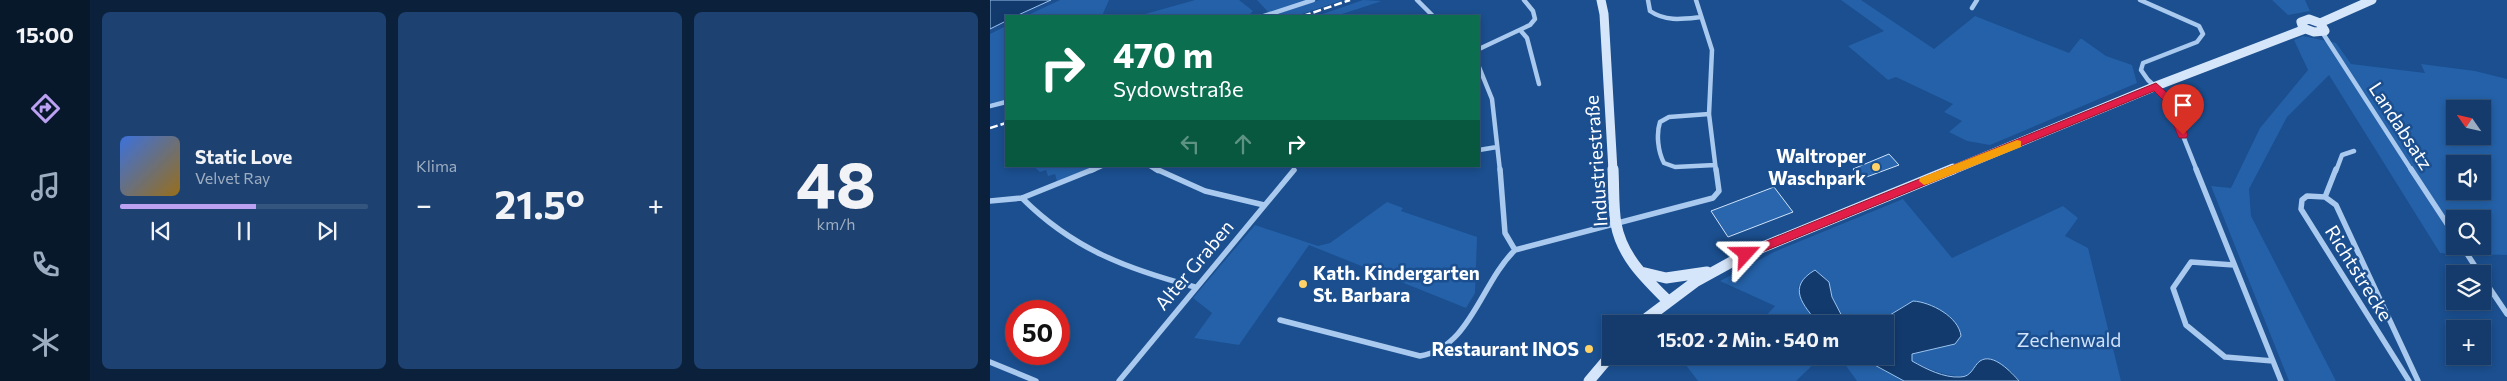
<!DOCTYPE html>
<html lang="de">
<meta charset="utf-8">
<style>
:root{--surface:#143b6b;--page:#1d4271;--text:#f1f3f6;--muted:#9dadc1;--line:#33557e;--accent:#bca0f2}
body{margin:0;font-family:Commissioner,sans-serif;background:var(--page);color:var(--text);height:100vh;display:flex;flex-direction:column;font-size:19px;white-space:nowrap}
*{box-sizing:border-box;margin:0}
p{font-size:16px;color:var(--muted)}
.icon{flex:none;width:28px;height:28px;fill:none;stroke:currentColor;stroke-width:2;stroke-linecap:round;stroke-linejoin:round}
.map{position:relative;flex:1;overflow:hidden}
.drawer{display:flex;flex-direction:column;gap:12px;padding:12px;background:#0b203b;width:900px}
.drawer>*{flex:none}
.banner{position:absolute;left:15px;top:15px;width:475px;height:152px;border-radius:0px;box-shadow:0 2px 8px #0003,0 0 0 1px var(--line);background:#0b6e4f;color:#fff;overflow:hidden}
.needle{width:32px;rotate:304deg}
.tools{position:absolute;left:1456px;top:100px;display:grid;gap:10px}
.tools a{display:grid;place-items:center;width:45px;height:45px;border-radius:0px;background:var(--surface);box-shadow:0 2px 8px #0003,0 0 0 1px var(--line);font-size:25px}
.speed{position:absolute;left:15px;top:300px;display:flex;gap:10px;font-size:25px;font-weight:700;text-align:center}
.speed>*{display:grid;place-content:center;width:65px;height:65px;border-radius:50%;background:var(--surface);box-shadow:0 2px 8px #0003,0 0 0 1px var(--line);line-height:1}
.speed .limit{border:8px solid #d22;background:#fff;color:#111}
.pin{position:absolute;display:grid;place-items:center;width:42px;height:42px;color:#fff;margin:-51px -21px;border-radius:50% 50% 50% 0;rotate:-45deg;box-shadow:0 0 5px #0007}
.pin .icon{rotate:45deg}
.me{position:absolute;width:55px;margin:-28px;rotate:66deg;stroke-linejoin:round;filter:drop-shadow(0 0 4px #0008)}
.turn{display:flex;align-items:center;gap:18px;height:105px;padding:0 25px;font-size:22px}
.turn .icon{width:65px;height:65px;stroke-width:2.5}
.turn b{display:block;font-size:35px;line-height:42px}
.lanes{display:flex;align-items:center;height:48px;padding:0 25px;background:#0003;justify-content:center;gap:25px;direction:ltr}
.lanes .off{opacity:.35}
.big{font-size:38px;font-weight:700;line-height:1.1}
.drawer .tile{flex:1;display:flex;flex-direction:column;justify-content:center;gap:8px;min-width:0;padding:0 18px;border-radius:8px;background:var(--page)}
.drawer .dial{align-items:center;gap:0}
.dial b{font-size:65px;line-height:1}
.song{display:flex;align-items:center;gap:15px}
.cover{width:60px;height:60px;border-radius:8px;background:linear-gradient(135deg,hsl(220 70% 55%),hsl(40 70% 35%))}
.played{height:5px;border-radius:2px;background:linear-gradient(90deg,var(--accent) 55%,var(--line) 55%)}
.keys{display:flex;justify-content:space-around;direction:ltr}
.heat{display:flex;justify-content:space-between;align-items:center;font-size:28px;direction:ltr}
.drawer .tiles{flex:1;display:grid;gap:12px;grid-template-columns:repeat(3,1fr)}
.trip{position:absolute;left:612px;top:315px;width:292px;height:50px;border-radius:0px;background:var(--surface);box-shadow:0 2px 8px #0003,0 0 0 1px var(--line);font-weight:700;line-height:50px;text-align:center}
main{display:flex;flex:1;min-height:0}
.dock{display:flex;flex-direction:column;width:90px;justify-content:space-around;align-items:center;background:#08182b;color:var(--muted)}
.dock .icon{width:35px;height:35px}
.dock .active{color:var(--accent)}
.dock b{font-size:22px;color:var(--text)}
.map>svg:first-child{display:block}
</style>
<main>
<nav class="dock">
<b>15:00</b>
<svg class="icon active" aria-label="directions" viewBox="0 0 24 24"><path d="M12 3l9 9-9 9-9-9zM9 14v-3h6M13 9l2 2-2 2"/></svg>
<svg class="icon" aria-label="music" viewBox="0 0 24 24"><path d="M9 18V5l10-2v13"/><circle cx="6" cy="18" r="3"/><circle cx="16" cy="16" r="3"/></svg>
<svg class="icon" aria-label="phone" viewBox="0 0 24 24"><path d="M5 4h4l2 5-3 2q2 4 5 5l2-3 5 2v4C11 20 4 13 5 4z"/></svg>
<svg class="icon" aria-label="climate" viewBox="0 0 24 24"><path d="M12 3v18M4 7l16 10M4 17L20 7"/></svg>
</nav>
<section class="drawer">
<div class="tiles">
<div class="tile">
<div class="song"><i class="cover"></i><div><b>Static Love</b><p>Velvet Ray</p></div></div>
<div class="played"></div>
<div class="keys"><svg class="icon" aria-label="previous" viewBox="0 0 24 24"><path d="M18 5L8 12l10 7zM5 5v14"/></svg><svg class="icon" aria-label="pause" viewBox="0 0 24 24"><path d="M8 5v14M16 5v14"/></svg><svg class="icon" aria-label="next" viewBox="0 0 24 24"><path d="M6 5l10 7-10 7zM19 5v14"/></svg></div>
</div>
<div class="tile"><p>Klima</p>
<div class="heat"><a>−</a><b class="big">21.5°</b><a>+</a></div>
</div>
<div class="tile dial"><b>48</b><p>km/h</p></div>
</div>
</section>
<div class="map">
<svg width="1517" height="381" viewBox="0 0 1517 381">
<rect width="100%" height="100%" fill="#1b4f8f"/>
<path fill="#2461a8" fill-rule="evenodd" d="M70,0H119L112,16H36Z
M205,0H249L263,11L258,16H148Z
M267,0H318L279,13Z
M329,0H353L306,16H280Z
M373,0L392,1L346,16H327Z
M851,0H871L944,49L985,16L1079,53L1090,39H1092L1116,56L1142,65L1147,83L1000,145L977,141L959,132L972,121L954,112L963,104L906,77L898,80L858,46L894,31Z
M1282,0H1315L1320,11L1298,15Z
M16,26V101L0,103V34Z
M1313,36L1346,43L1361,64L1435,73L1431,64L1485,71L1517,79V255L1450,253L1339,75L1297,117L1259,189L1261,216L1346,381H1299L1221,186L1241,188L1270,128L1318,70L1304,40ZM1465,109H1492V136H1465ZM1465,164H1492V191H1465ZM1465,219H1492V246H1465Z
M43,166H105L67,181L65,174L58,176L56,170L50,172Z
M913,199L962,258L1073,206L1088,218L1075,236L1098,248L1131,381H1029L1021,371L990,361C988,364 984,371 980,374C967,381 935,368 922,361V354L965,344L970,329L953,312L941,305L917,304L885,324H856L842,297L839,282L825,270L818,274L808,287L818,311L829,324H768L785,306L730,281L784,252Z
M397,202L413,208L411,211L487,237L485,293L476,308L319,245L249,345L204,338L222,313L203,298L265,225L328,246L340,243Z
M689,356H832L806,381H708Z
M849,356H868L914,381H867Z"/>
<path fill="#123a6d" stroke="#9cc4f0" d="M0,0H61L26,16H16V21L0,29Z
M825,270L839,282L842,297L856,324H829C813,305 796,287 825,270Z
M923,301C941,302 969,317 971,336L965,344L922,354V361C936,369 954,378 970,377C982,377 983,366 990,361C1003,352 1022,373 1029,381H914L868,356H896V324H885Z"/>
<path fill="#2a66ad" stroke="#cfe3fa" d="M899,154L909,165L871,179L863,169Z
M784,187L803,212L738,237L721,211Z"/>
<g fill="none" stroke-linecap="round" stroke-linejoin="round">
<path stroke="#a9c9ee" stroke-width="4.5" d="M427,0L443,16
M658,0L660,11C676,22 693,19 711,17
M706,0L722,50L719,114L726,171
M1150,0L1209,26L1213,34L1207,42L1153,63L1151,70L1158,80L1178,98L1207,171
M982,8L987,0
M274,16L323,0
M531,31L537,38L549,84
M1332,32L1422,171
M489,49L540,25L545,19L543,11L534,0
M489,67L502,99L510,171
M0,106L16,102
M719,114L679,117L670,122C666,134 668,152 674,163L685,167L725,165
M489,150L507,147
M160,166L168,171
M101,171L112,166
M1346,171L1352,155L1364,151"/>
<path stroke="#a9c9ee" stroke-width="5.5" d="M166,169L215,191L274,205
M510,169L515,233L525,250L723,198L729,191L726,169
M1206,169L1291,381
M1421,169L1465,236
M1335,197L1346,169
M32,198C83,249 137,269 205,287
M0,201L32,198L104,169
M1472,246L1490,274
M1244,265L1201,262L1183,288L1196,325L1235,357L1283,361
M1492,277L1517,314
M290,320L430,356C480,348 491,283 525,250
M0,362L46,381
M129,381L304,170
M1419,381L1311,209L1312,200L1317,196L1335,197L1346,205L1428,381"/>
<path stroke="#d6e6fa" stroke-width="9" d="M611,0L614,14L623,171
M1319,19L1330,23L1335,31L1324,32L1313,28L1311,22Z
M1330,23L1382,0
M960,171L1166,86L1315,29"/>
<path stroke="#d6e6fa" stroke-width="11" d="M623,169C624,187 623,207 626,224C632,257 656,279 678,301
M651,272L676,278L717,272
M649,324L705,282L756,254L963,169
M599,381L621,355"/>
<path stroke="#fff" stroke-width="2.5" stroke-dasharray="8 3" stroke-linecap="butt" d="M313,16L360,0
M0,128L16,123"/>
</g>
<path fill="#e11d48" stroke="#92132f" d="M1166,83L1183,98L1198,135L1196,138H1189L1173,100L1164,91L760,257H752L750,254L752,251Z"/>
<path fill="#f59e0b" d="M1027,140L1031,141V147L938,184L934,185L929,181L930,178Z"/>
<g fill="#ffd166" stroke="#1b4f8f" stroke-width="2">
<circle cx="886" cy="167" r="5"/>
<circle cx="313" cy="284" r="5"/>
<circle cx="599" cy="349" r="5"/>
</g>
<g text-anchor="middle" stroke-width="5" stroke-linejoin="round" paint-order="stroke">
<g font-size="19" fill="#fff" stroke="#1b4f8f">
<text transform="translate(1411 126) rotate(57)" y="7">Landabsatz</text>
<text transform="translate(606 161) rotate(-94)" y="7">Industriestraße</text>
<text transform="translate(204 265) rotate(-50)" y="7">Alter Graben</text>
<text transform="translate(1369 273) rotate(58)" y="7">Richtstrecke</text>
</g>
<g font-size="19" font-weight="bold" fill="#fff" stroke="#1b4f8f" text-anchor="end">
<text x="876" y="163">Waltroper<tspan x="876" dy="22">Waschpark</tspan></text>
<text x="323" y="280" text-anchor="start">Kath. Kindergarten<tspan x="323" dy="22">St. Barbara</tspan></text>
<text x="589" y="356">Restaurant INOS</text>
</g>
<g font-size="19" fill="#cfe3fa" stroke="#1b4f8f">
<text x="1079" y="347">Zechenwald</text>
</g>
</g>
</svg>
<div class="tools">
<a><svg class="needle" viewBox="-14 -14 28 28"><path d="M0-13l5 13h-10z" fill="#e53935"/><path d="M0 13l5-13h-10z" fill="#9dadc1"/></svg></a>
<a><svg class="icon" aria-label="sound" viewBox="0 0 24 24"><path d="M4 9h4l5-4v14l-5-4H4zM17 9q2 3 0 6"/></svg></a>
<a><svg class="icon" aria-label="search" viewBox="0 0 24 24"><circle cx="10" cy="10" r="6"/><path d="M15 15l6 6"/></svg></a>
<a><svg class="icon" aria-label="layers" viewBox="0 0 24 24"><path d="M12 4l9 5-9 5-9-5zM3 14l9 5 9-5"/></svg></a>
<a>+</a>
</div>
<div class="speed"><div class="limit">50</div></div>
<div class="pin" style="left:1193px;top:135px;background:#d93025"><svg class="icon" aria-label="arrive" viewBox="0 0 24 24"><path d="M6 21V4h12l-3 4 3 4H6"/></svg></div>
<svg class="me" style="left:756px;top:254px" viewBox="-20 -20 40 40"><path d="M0-17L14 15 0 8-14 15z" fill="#e11d48" stroke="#fff" stroke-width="4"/></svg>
<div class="trip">15:02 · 2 Min. · 540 m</div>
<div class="banner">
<div class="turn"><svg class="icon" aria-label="right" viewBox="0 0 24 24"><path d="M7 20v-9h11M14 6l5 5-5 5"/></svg><div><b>470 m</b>Sydowstraße</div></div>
<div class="lanes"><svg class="icon off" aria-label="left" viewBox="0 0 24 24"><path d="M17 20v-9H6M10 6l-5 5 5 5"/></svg><svg class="icon off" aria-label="ahead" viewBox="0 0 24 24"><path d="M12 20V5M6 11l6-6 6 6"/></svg><svg class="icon" aria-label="right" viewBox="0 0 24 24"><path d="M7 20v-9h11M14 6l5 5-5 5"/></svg></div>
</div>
</div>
</main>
